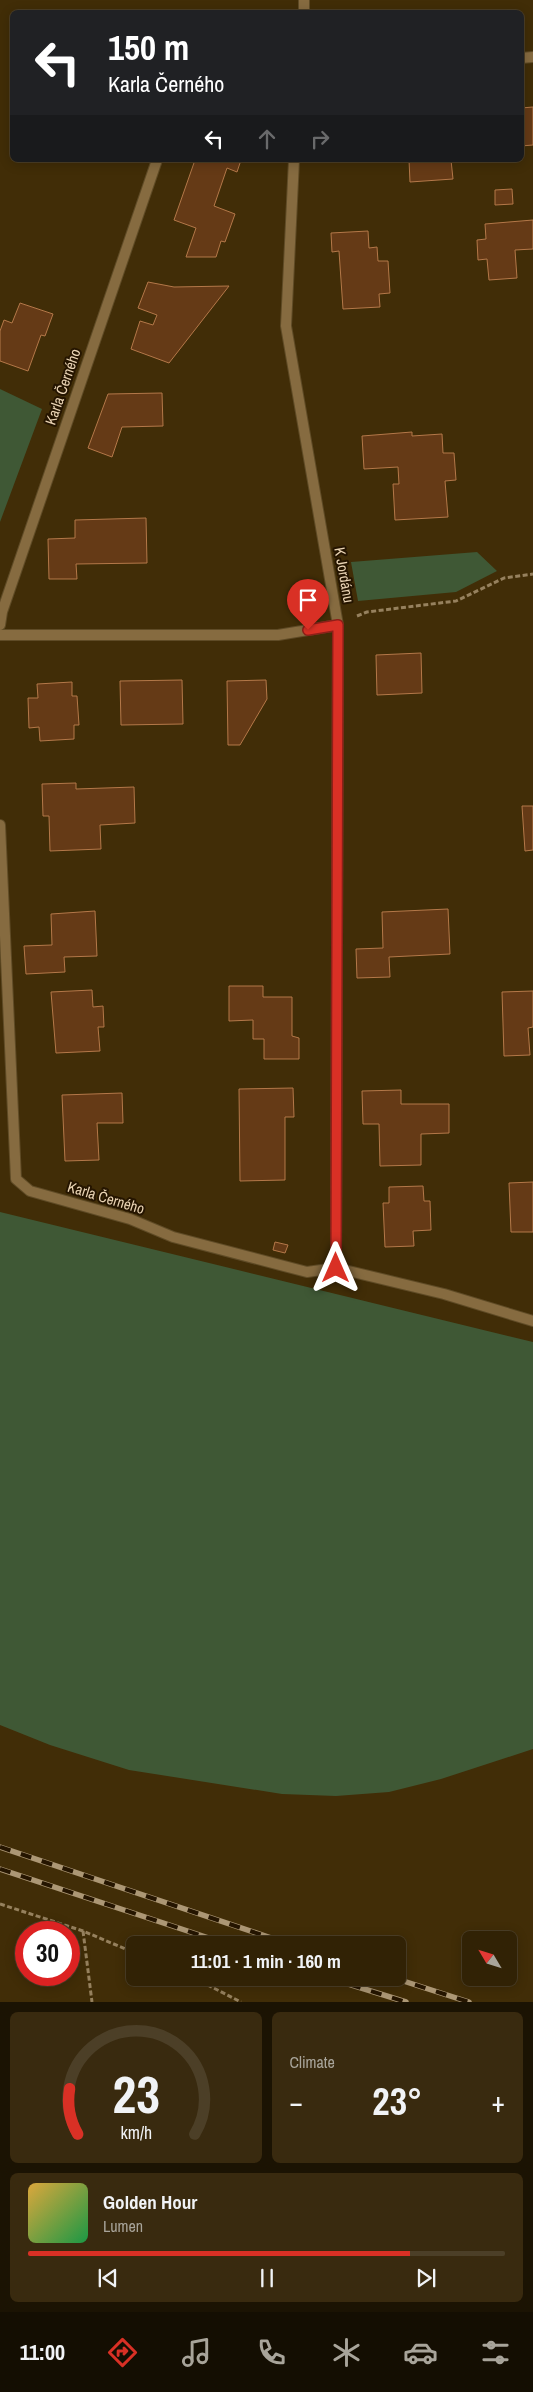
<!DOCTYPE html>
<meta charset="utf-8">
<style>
:root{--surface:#312205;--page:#392a0f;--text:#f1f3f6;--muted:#a8a49a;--line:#4c3f27;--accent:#d93025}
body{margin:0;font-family:"Archivo Narrow",sans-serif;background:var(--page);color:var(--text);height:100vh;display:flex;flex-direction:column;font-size:19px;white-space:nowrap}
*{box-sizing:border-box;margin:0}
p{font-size:16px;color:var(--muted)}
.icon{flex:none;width:28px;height:28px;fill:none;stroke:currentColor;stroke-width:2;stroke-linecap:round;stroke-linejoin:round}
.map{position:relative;height:2002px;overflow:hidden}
.side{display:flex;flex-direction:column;gap:10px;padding:10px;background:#1b1303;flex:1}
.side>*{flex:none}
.hud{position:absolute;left:10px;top:10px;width:514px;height:152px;border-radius:8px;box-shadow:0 2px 12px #0003,0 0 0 1px var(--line);background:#202124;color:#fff;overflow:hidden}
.needle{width:32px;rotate:308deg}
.controls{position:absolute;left:462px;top:1931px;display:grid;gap:10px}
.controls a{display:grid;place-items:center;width:55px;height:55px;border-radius:8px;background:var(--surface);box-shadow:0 2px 12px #0003,0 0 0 1px var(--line);font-size:25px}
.speed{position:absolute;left:15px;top:1921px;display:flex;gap:10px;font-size:25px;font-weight:700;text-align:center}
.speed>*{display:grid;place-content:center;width:65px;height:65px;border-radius:50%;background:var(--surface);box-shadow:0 2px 12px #0003,0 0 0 1px var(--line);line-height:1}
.speed .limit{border:8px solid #d22;background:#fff;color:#111}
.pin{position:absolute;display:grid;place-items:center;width:42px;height:42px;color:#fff;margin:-51px -21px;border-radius:50% 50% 50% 0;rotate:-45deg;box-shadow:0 0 5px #0007}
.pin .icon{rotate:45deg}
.me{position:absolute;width:55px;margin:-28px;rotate:0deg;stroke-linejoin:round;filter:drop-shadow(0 0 4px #0008)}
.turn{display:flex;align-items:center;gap:18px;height:105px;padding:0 15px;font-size:22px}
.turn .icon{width:65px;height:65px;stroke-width:2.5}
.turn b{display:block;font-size:35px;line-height:42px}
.lanes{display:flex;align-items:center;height:48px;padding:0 15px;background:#0003;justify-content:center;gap:25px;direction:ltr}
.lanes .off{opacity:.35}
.big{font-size:38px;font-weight:700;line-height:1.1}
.side .card{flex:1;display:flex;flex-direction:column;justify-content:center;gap:8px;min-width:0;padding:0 18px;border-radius:8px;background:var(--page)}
.side .dial{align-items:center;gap:0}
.dial svg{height:130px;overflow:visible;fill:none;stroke:var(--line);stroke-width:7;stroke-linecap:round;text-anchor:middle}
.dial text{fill:var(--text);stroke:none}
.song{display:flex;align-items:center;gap:15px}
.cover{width:60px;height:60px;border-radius:8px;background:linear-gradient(135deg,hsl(40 70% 55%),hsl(140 70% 35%))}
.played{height:5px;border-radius:2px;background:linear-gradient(90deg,var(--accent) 80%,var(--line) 80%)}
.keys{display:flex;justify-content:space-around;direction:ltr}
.heat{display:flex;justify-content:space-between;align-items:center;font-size:28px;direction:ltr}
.side .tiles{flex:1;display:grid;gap:10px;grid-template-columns:1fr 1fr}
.card:last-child{grid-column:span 2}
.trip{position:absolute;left:126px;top:1936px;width:280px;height:50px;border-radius:8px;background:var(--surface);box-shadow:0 2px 12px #0003,0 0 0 1px var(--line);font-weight:700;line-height:50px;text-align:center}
.tab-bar{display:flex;height:80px;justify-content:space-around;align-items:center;background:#140e02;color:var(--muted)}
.tab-bar .icon{width:35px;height:35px}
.tab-bar .on{color:var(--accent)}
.tab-bar b{font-size:22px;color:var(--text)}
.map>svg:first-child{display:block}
</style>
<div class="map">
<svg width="533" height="2002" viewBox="0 0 533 2002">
<rect width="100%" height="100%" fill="#412d07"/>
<path fill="#3f5835" d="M0,389L42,409L0,522Z
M477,552L497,571L456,592L358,601L351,562Z
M0,1212L533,1342V1749L441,1779L389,1792L336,1796L282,1794L129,1770L50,1745L0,1725Z"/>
<path fill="#653a16" stroke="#b47849" d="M533,107V145L521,146V108Z
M195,160H241L237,172L227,168L214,206L235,214L225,242L221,241L216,257H186L196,228L174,220Z
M409,160H451L453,179L410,182Z
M512,189L513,204L495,205V190Z
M533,220V249L515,250L517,278L489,280L487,259L478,260L477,240L486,239L485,224Z
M368,231L369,248L377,247L378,261H388L390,293L379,294L380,307L343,309L339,251L332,252L331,233Z
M148,282L174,287L229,286L169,363L131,349L140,321L153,325L157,315L138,308Z
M20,303L53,314L45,336L41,335L28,371L0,361V331L4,320L12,323Z
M162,393L163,426L122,427L112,457L88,448L108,394Z
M412,432V436L442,434L443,453H454L456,480L445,481L448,517L395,520L393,484H399L398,467L364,469L362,436Z
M146,518L147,563L76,564L77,579H49L48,539L75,538V520Z
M421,653L422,693L377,695L376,655Z
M182,680L183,724L121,725L120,681Z
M266,680L267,699L240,745H228L227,681Z
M72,682V696H77L79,725H74V739L40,741L39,727L29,728L28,698H38L37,684Z
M76,783V789L134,787L135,823L100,825L101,849L50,851L49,816H43L42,784Z
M522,806H533V850L525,851Z
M448,909L450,954L389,957L390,977L357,978L356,949L383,948L382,912Z
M95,911L97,956L64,957L65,972L26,974L24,946L52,945L51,914Z
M229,986H263V997H292V1036L299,1038V1059H264V1039H253V1020L229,1021Z
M92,990L93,1007L103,1006L104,1027H98L100,1051L56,1053L51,992Z
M533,991V1027L528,1028L530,1055L504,1056L502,992Z
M293,1088L294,1117H285V1180L240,1181L239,1089Z
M401,1090V1104H449V1133L421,1134V1165L380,1166L379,1124H363L362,1091Z
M122,1093L123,1123H97L99,1160L65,1161L62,1095Z
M533,1182V1232H511L509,1183Z
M423,1186L424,1201H430L431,1230L413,1231L414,1246L385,1247L383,1203H389V1187Z
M275,1242L288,1245L285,1253L273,1250Z"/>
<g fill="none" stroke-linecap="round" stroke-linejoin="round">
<g stroke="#5f4b26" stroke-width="12">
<path id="street" d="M304,0V12
M521,58L533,57
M294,160L286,326L338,625L336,1268
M0,625L2,612L157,160
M0,635H278L338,625
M0,825L16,1179L30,1191L130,1219L173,1237L307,1272L336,1268L444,1294L533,1321"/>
</g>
<path stroke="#96815e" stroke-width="3" stroke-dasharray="5 2.5" stroke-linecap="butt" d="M357,616L367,612L456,601L504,578L533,574
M0,1904L83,1931L135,1953
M83,1931L92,2002
M194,1978L241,2002"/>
<use href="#street" stroke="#866b40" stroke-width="10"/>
<g stroke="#ac9775" stroke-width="5.5">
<path id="rail" d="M0,1847L292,1945
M0,1869L230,1945
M329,1978L406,2002
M394,1978L469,2002"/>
</g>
<use href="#rail" stroke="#251500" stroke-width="4" stroke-dasharray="11" stroke-linecap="butt"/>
</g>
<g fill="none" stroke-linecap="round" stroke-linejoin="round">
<g stroke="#8d1f18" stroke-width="12">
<path id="route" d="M308,630L338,625L336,1268"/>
</g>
<use href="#route" stroke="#d93025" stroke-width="9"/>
</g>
<g text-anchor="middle" stroke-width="4" stroke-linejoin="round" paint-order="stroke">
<g font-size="15" fill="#e9d3b3" stroke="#251500">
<text transform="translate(63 387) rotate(-71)" y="5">Karla Černého</text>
<text transform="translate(344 575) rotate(80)" y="5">K Jordánu</text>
<text transform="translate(106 1198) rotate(17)" y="5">Karla Černého</text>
</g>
</g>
</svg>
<div class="controls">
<a><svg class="needle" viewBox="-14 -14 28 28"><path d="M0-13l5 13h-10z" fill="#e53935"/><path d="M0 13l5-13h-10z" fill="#a8a49a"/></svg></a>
</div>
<div class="speed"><div class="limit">30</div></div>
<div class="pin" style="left:308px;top:630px;background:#d93025"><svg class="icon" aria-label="arrive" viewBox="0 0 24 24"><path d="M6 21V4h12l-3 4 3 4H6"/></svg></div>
<svg class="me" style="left:336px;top:1268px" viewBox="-20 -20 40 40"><path d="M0-17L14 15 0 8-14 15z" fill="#d93025" stroke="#fff" stroke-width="4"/></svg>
<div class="trip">11:01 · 1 min · 160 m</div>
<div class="hud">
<div class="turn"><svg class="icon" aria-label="left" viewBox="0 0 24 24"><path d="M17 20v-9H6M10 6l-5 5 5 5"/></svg><div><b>150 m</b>Karla Černého</div></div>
<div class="lanes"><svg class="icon" aria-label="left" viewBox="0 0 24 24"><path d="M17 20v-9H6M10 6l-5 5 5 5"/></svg><svg class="icon off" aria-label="ahead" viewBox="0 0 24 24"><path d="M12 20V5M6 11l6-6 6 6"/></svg><svg class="icon off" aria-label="right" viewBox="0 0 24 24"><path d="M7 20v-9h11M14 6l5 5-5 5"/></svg></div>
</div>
</div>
<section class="side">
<div class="tiles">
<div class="card dial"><svg viewBox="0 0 100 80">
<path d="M14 69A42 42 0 1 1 86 69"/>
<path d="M14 69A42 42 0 0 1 9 41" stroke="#d93025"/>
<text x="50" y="56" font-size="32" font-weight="700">23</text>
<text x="50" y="72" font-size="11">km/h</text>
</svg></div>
<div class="card"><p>Climate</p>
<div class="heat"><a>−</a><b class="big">23°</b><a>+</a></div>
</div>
<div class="card">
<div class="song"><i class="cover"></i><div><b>Golden Hour</b><p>Lumen</p></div></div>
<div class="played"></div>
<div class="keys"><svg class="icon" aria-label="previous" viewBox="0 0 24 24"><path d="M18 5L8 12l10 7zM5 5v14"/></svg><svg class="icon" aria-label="pause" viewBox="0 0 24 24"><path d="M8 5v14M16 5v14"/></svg><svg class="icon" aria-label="next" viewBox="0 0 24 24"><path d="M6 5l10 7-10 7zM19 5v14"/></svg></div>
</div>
</div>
</section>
<nav class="tab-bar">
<b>11:00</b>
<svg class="icon on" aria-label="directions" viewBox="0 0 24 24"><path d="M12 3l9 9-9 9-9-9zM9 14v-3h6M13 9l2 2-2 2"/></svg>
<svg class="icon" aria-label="music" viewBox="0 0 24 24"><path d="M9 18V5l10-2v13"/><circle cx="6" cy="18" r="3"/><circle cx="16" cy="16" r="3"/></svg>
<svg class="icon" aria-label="phone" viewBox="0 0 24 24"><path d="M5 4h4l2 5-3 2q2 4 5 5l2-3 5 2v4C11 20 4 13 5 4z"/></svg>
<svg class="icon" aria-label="climate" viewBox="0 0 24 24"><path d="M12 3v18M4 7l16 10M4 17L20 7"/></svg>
<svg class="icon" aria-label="car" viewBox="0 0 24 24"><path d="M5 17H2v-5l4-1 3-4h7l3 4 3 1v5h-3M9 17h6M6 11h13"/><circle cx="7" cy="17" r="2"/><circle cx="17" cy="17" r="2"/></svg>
<svg class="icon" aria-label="filters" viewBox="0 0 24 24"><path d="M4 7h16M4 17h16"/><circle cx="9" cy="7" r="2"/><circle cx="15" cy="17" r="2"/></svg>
</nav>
